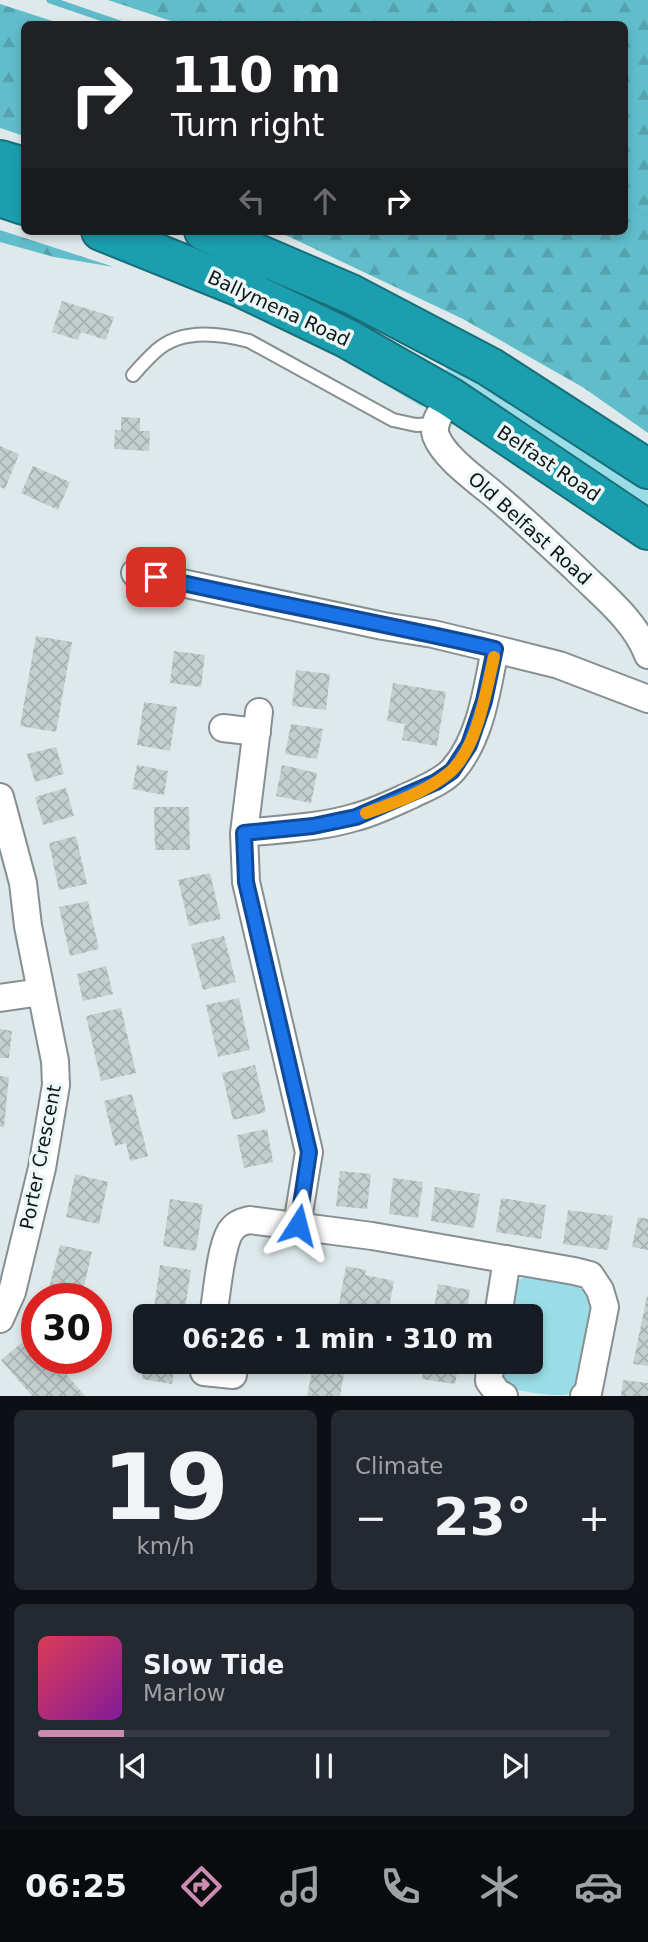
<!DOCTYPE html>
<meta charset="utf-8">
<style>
:root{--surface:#171b24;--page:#242831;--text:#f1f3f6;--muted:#9ea1a6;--line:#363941;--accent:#cc8caf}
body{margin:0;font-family:"DejaVu Sans",sans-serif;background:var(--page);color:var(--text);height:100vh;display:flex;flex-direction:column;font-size:26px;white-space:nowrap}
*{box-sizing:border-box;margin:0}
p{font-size:23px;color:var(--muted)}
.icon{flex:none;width:38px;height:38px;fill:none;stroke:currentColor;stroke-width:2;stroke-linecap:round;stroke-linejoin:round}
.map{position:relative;height:1396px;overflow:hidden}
.sheet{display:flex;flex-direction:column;gap:14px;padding:14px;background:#0d0f14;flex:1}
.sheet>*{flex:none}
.guide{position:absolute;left:21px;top:21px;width:607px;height:214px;border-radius:10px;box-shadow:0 4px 10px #0003;background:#202124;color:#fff;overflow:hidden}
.speed{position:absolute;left:21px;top:1283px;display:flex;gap:14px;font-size:35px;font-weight:700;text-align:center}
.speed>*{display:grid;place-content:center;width:91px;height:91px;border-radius:50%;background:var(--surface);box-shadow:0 4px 10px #0003;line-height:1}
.speed .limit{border:10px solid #d22;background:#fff;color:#111}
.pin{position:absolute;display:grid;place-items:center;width:60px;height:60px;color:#fff;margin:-30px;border-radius:14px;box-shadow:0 4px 10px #0006}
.me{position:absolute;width:77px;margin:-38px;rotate:9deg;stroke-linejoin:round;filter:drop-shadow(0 0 5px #0008)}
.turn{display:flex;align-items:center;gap:24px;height:147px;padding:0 35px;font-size:32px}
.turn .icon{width:91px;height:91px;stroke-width:2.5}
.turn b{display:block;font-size:49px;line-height:60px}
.lanes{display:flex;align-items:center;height:66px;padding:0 35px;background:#0003;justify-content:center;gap:35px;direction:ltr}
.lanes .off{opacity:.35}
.big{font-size:52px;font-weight:600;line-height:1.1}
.sheet .card{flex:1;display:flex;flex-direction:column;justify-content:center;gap:10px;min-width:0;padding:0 24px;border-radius:10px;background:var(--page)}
.sheet .dial{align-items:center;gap:0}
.dial b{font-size:91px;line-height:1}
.song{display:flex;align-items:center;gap:21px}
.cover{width:84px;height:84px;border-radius:10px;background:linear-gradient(135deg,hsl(350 70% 55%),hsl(290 70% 35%))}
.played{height:7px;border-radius:4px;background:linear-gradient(90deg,var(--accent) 15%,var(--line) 15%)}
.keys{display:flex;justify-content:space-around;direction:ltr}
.heat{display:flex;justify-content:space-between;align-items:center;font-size:38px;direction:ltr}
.sheet .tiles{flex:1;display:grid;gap:14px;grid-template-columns:1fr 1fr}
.card:last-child{grid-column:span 2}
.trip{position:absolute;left:133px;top:1304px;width:410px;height:70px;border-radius:10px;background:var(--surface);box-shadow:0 4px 10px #0003;font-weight:600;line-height:70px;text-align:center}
.dock{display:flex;height:112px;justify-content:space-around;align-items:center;background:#090b0e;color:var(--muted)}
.dock .icon{width:49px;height:49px}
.dock .on{color:var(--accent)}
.dock b{font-size:32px;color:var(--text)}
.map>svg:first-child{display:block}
</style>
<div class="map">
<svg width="648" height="1396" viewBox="0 0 648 1396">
<defs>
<pattern id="forest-firs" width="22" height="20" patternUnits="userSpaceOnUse" patternTransform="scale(1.75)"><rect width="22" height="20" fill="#61bdca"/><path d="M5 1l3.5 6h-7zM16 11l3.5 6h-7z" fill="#53a2ad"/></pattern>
<pattern id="building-cross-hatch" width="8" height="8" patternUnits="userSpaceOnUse" patternTransform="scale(1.75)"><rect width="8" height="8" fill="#c4cecf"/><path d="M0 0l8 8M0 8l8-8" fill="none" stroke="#a7b0b1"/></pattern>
</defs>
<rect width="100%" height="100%" fill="#dfe9eb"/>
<path fill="#9adde7" d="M304,337L423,402L422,407Z
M449,362L648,487V511L444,376Z
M534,1275L575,1283L582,1287L587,1293L592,1307L577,1384C575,1388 571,1393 566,1395C549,1396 522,1392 505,1387L498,1362H530V1316H505C511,1295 509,1277 534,1275Z"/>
<path fill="url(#forest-firs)" d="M108,0H648V433L584,388L463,319L277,231H625V24H180Z
M0,4L62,24H24V136L0,128Z
M0,230L114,267L54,257L0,242Z"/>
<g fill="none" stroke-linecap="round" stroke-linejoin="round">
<path stroke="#5ebac8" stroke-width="7" d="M50,0L120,24
M625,206L648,215"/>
</g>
<path fill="url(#building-cross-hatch)" d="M62,301L114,317L106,340L81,332L78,340L52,332Z
M121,417L140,418V431H150L149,451L114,449L115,430H121Z
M0,446L19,454L5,489L0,487Z
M33,466L70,482L58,510L21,493Z
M36,636L72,642L56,732L20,726Z
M174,651L205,655L201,687L170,683Z
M296,670L330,674L326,710L292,706Z
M393,683L446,692L437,746L402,740L405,724L387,721Z
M144,702L177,707L170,751L137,745Z
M291,724L323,729L317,759L285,754Z
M56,747L64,774L35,782L27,754Z
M137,765L168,771L164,795L132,789Z
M282,765L317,773L311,803L276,796Z
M66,788L74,816L43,825L35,797Z
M154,807H189L190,850H155Z
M76,836L87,884L59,890L49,843Z
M210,873L221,919L189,926L178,880Z
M88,901L99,949L70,956L59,907Z
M224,936L236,982L203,990L191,944Z
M106,966L113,994L83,1001L77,974Z
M239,998L250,1050L218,1057L206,1005Z
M121,1008L136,1073L101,1081L86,1016Z
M0,1029L12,1031L9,1058H0Z
M255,1065L266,1112L233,1120L222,1073Z
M0,1076L9,1077L4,1127H0Z
M132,1094L148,1156L130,1161L126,1143L115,1146L104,1101Z
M267,1129L273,1162L244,1168L237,1135Z
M340,1171L371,1174L367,1209L336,1206Z
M75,1174L108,1182L99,1224L66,1217Z
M393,1178L423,1182L418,1218L389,1214Z
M435,1187L480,1194L474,1228L431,1221Z
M501,1198L546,1205L541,1239L496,1232Z
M170,1199L203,1204L196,1251L163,1246Z
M568,1210L613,1216L608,1250L563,1244Z
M638,1217L648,1219V1250L632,1247Z
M60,1245L92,1252L82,1295L49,1288Z
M160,1265L191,1270L184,1316H153Z
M346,1266L366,1270L365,1275L394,1281L388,1313L339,1304Z
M438,1284L470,1290L466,1316L433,1315Z
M647,1296L648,1297V1366L633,1364Z
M32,1334L37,1340V1358H52L85,1396H32L1,1360Z
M144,1362H175L172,1384L142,1379Z
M314,1362H346L340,1396H307Z
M425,1362H459L455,1384L422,1379Z
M623,1380L648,1383V1396H621Z"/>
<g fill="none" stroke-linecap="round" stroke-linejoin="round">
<g stroke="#868f91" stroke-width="16">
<path id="lane" d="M133,375C140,367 148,358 156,351C181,328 219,333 249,341L393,420L416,425L435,424"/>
</g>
<g stroke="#868f91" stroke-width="30">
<path id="street" d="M450,397C444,409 431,422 436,436C444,457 475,479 492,493C521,517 548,543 576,569C602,595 635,620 648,655
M135,573L383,626L433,634L495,649L559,665L648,699
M259,712L244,833L246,882L309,1152L297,1225
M223,728L257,732
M0,797L23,883L28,926L55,1061L56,1085L42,1168L12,1292L0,1319
M244,833C281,829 320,828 356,817C375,812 393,803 411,795C425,788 442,782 453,770C481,738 487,689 495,649
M0,998L41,992
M213,1316C217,1295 220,1249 230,1232C235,1224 241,1222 249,1220L372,1236L574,1271L590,1275L600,1290L605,1307L588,1393L584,1396
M498,1316L507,1259
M490,1362L489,1381L497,1392L504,1396
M204,1372L233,1375"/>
</g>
<g stroke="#186f79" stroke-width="42">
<path id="highway" d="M0,160L24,167
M0,197L24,205
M101,231L240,287L346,338L450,397L648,530
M204,231L351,294L490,367L648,469"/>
</g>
<use href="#lane" stroke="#fff" stroke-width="12"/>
<use href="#street" stroke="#fff" stroke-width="26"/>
<use href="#highway" stroke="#1b9faf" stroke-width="38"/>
</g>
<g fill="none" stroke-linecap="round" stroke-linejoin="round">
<g stroke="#114b97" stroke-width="18">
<path id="route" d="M156,577C269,603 383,623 495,649L484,701L469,745L452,771L436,782L356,817L313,826L244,833L246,882L309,1152L298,1225"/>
</g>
<use href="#route" stroke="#1a73e8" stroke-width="12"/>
<path stroke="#f59e0b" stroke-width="12" d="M366,813C394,803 426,792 449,773C477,750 486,691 494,657"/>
</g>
<g text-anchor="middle" stroke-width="7" stroke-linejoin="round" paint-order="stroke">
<g font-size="19" fill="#111515" stroke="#ecf7f8">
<text transform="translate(279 308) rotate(25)" y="7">Ballymena Road</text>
<text transform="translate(549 463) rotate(34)" y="7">Belfast Road</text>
<text transform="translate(530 528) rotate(42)" y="7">Old Belfast Road</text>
<text transform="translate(40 1157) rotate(-79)" y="7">Porter Crescent</text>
</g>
</g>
</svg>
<div class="speed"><div class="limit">30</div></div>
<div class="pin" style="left:156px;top:577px;background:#d93025"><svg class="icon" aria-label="arrive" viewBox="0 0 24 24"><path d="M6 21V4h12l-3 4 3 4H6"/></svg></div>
<svg class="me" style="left:298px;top:1225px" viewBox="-20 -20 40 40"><path d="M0-17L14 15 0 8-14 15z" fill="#1a73e8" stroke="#fff" stroke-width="4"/></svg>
<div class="trip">06:26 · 1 min · 310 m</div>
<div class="guide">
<div class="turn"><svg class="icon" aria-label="right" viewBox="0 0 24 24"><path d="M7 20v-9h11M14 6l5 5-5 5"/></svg><div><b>110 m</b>Turn right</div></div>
<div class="lanes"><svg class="icon off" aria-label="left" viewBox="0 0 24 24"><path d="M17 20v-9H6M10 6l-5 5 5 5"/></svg><svg class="icon off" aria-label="ahead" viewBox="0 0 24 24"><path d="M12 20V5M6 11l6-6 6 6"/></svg><svg class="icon" aria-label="right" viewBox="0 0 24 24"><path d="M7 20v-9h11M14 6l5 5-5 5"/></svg></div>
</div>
</div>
<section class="sheet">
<div class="tiles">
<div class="card dial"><b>19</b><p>km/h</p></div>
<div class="card"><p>Climate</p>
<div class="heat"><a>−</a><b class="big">23°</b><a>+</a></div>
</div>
<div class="card">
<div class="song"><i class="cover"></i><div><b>Slow Tide</b><p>Marlow</p></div></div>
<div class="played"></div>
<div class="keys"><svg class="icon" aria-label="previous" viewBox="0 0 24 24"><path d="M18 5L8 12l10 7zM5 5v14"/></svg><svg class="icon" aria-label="pause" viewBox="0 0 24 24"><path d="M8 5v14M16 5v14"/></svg><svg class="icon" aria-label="next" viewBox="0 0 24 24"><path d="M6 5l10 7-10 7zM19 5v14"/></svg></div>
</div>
</div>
</section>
<nav class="dock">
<b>06:25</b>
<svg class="icon on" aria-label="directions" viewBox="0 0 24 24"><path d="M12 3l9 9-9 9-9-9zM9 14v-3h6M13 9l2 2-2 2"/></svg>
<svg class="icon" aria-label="music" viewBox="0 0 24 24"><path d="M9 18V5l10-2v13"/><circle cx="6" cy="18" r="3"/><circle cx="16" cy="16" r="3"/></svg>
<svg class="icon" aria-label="phone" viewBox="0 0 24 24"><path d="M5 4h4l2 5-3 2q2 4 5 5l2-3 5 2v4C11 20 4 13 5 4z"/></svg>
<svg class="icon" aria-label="climate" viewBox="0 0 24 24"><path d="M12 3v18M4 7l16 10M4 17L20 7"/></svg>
<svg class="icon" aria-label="car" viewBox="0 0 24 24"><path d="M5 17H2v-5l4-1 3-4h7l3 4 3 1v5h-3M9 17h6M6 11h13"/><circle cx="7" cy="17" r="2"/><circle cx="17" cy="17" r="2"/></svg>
</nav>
